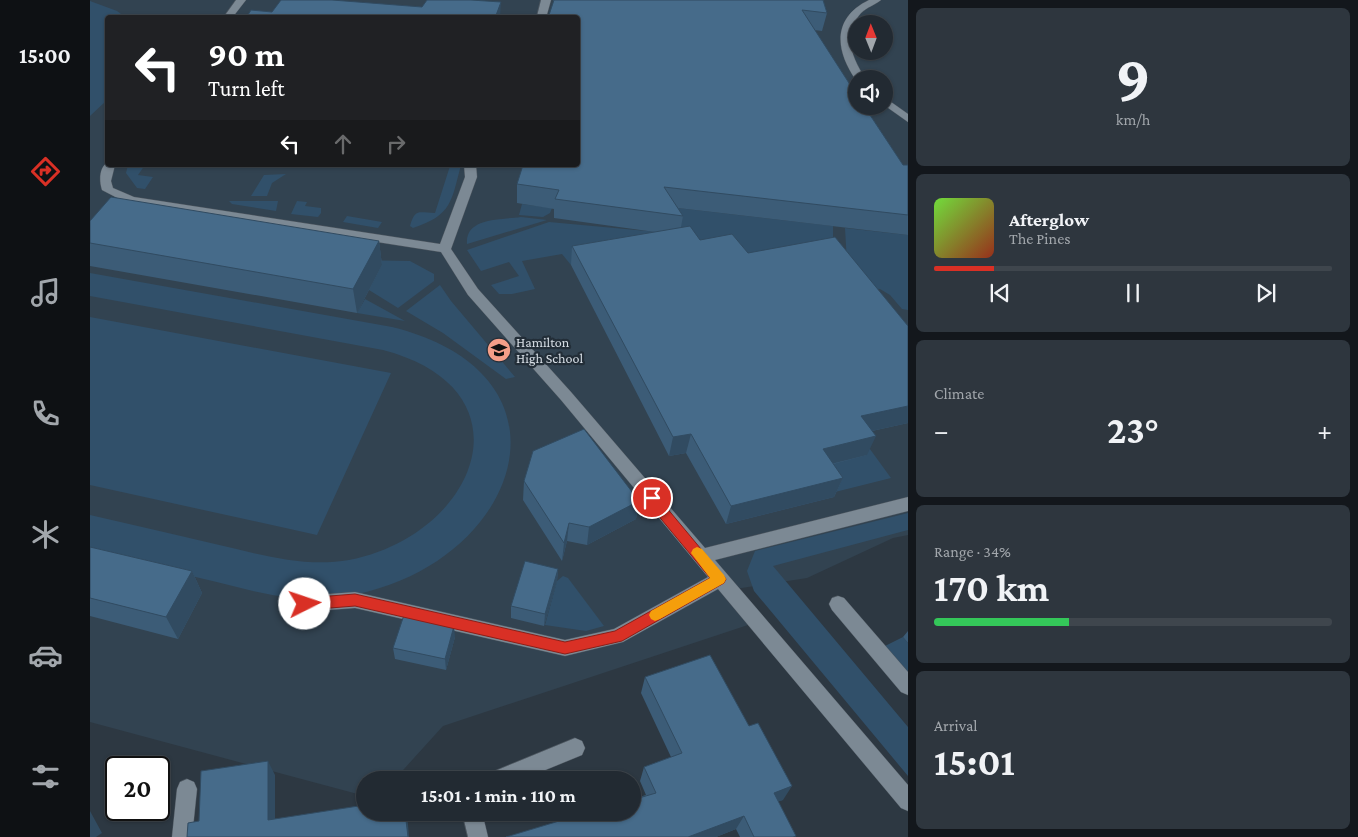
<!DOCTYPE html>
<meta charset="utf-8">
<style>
:root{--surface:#222a32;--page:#2e363e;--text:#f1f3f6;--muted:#a2a7ac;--line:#3f464d;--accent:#d93025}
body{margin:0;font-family:"Crimson Pro",serif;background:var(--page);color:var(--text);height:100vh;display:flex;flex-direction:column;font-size:19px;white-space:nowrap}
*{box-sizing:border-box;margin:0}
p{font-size:16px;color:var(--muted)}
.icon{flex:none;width:28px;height:28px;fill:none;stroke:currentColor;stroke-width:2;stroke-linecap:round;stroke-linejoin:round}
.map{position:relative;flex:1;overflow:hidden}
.sheet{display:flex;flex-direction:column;gap:8px;padding:8px;background:#13171c;width:450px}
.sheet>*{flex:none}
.top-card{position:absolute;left:15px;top:15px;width:475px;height:152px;border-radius:5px;box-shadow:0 1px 4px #0004,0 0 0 1px var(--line);background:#202124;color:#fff;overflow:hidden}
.needle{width:32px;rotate:359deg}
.buttons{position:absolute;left:758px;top:15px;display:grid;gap:10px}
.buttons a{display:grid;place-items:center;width:45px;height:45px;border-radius:50%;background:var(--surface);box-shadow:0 1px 4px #0004,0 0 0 1px var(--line);font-size:25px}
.speed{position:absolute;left:15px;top:756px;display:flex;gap:10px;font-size:25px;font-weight:700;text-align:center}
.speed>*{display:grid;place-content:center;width:65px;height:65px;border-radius:50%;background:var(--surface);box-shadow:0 1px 4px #0004,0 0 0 1px var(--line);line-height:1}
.speed .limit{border:2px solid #111;border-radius:8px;background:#fff;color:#111}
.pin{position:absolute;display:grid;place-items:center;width:42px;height:42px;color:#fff;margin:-21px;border:2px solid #fff;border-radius:50%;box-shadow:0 1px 5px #0007}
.me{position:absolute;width:55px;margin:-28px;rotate:86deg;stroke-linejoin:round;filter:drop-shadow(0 0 4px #0008)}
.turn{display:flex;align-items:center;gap:18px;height:105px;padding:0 20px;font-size:22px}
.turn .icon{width:65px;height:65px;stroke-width:2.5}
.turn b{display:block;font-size:35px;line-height:42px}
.lanes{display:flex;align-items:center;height:48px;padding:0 20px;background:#0003;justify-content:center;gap:25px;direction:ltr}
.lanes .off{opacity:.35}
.big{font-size:38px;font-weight:700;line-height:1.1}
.sheet .widget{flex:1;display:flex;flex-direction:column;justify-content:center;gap:8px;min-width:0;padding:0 18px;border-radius:8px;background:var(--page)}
.sheet .dial{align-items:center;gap:0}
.dial b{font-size:65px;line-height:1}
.song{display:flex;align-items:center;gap:15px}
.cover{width:60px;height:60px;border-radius:8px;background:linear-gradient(135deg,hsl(100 70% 55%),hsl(10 70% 35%))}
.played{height:5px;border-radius:2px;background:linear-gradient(90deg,var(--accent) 15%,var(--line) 15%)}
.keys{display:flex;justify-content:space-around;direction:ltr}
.heat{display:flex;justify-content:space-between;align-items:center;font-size:28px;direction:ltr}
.charge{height:8px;border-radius:4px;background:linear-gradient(90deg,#34c759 34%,var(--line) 0)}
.trip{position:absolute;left:266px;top:771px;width:285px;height:50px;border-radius:25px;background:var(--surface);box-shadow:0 1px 4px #0004,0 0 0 1px var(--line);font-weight:700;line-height:50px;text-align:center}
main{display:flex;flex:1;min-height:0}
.menu{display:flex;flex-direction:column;width:90px;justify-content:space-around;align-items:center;background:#0e1114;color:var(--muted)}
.menu .icon{width:35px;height:35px}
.menu .on{color:var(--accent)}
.menu b{font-size:22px;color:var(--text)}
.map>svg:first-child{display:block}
</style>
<main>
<nav class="menu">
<b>15:00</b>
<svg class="icon on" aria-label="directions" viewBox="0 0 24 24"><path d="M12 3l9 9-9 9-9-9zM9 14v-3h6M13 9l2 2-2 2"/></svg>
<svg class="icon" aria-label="music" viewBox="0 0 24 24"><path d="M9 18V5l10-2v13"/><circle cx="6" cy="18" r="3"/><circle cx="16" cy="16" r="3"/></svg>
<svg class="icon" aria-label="phone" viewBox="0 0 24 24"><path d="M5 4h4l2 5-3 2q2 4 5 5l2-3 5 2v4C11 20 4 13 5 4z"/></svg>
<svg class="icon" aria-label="climate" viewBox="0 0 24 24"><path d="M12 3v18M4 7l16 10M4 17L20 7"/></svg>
<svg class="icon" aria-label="car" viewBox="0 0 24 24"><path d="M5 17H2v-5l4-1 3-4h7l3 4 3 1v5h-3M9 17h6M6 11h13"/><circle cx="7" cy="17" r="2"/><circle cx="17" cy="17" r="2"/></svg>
<svg class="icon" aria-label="filters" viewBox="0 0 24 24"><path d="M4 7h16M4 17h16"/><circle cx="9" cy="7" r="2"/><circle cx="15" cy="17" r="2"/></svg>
</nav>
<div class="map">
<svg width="818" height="837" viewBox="0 0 818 837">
<rect width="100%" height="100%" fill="#2d3842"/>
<path fill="#324351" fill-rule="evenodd" d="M0,0H818V535L803,538L717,578L639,590L667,622L353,726L304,780H275V796L0,722ZM18,18H488V165H18ZM766,24H794V51H766ZM766,79H794V106H766Z"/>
<path fill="#31506a" d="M0,1L27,11L35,17L18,18L17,100L0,116Z
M38,165H55L48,175L63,177L55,189L47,188L36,173Z
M352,165H371C361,202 362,215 323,228L320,226C325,208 329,213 345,213L360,166Z
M196,174L182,183L177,196H161L174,175Z
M139,201H188L186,211L142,204Z
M207,201L217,202L215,206L231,208V213L228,217L201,214Z
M432,204L462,208L460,213L453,217L429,215Z
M571,206L743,226V262L606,260Z
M257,216L292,222L288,228L253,222Z
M431,217L457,220L377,244C375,217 411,220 431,217Z
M459,222L568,232L578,248L481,265L472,254L432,261L445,289L422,294H409L401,285L429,276L419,262L391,271L377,250Z
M755,228L818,235V310L812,309L800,295L790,289L770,287L758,280Z
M262,260L320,261L344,274V281L308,308L279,290Z
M0,273L302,327C495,375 430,560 267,594C259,595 249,595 241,595C228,596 215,598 203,597C174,596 143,585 114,579C76,570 38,561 0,552V515C42,525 84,534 125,544C169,554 214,568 259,560C387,535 445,390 293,350L0,296Z
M350,285L361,301L425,377L416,379L353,333L316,311Z
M275,299L315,321L267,313Z
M0,317L301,373L227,535L0,485Z
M769,434L801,478L745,492L729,467Z
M818,513V530L683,566L818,727V776L664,591L657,571L665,551Z
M473,576L478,578L514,626L496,631L455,625L467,581Z
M813,637L818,643V686L787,650Z"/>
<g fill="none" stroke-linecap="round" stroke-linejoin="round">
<g stroke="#4b545d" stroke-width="1">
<path id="minor" d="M146,0H156L142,18H133Z
M451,0H461L456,18L447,16Z
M779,0H791C785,5 777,7 771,13C752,34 762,59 776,79L766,80C745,50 742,18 779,0Z
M794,97L818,114V122L794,105Z
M18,162V165H25L21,181L23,188L44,197L350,244L375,177L374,165H386L387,177L361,249L388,289L481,392L615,548L818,497V511L625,560L818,785V811L811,808L628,589L533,642L475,656L265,608L198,613L192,611L189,605L192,599L198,597L265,592L475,640L524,629L618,577L471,400L378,295L351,252L37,203L12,190C9,181 9,167 18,162Z
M748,596L754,598L818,672V695L811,692L742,610L739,604L742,598Z
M485,738L492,741L495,748L492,755L431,780H397L400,773Z
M97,779L104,782L107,789L102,837H82L87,789L90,782Z
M372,812H392L398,837H378Z"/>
</g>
<use href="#minor" fill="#7c8994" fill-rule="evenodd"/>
</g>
<path fill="#3c5c77" d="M463,0H733L737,13L732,31L724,30L813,165H818V235L588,208L593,216L591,227L610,240L658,253L818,326V423L782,431L777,455L743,464L753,478L744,497L636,524L596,453L579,456L481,265L482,246L565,232L464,218V209L427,203V184L488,165Z
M289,241L292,265L267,313L0,266V243Z
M434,481L549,501L546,519L497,545L477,541L472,561L433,500Z
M0,547L102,571L112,593L88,639L0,616Z
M468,569L467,581L454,626L421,618V606Z
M818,631V643L813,637Z
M365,637L356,670L305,659L303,648Z
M555,677L693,800L688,801L705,837H650L646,829L626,837H416L556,795L550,781L554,767L581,757L551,693Z"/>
<path fill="#314b61" d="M411,2L410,18H405Z
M289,241L292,265L267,313L263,289Z
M818,406V423L763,435L771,416Z
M601,434L596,453L579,456L583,437Z
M786,436L777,455L725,468L733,449Z
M753,478L744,497L636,524L641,506Z
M549,501L546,519L497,545L499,527Z
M479,523L477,541L472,561L474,543Z
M468,569L467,581L454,626L455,614Z
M102,571L112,593L88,639L76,617Z
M364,626L365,637L356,670L355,659Z
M178,761L185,775V833L178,820Z
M702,786L693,800L675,806L684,793Z
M0,811L12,833L6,837H0Z
M315,812H317L319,837H318Z
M654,816L646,829L626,837H598Z"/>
<path fill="#466b8a" stroke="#314b61" d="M191,0H242L332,7L337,0H381L411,2L405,18H156L161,10L182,12Z
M464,0H733L737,13L712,10L766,94V106H774L813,165H818V215L574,187L593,216L465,199L469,190L427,184L433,165H488V18H458Z
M21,197L289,241L263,289L0,243V221Z
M600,226L610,240L642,234L658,253L745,237L818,326V406L771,416L786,436L733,449L753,478L641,506L601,434L583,437L482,246Z
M494,429L549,501L499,527L479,523L474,543L434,481L443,451Z
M0,547L102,571L76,617L0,598Z
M435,561L468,569L455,614L421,606Z
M314,615L364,626L355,659L303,648Z
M620,655L659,726L668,723L702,786L684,793L706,836L703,837H664L654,816L598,837H416L499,812H542V800L566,793L554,767L592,753L555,677Z
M178,761V820L275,805V812H315L318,837H97L98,823L109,821L111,771Z"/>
<path fill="#d93025" stroke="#8d1f18" d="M562,493L566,495L636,579L634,583L532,641L475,654L265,606L215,610L210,608L208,604L210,600L215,598L265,594L475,642L525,631L620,578L557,502L556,498L557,495Z"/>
<path fill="#f59e0b" d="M607,547L612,549L634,575L636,579L634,583L570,619L565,621L561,619L559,615L561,611L620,578L601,553L603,549Z"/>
<defs>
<g id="school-disc" transform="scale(1.25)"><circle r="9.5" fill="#f49e88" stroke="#232e38"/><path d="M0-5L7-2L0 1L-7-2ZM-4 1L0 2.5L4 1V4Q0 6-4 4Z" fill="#111"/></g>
</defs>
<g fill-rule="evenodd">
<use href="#school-disc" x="409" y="350"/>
</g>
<g text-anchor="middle" stroke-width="4.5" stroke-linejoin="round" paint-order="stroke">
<g font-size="14" fill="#d7dee5" stroke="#232e38" text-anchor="start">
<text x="426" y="347">Hamilton<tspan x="426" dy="16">High School</tspan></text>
</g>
</g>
</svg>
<div class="buttons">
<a><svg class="needle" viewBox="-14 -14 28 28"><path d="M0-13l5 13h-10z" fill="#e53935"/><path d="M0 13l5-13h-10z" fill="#a2a7ac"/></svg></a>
<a><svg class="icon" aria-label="sound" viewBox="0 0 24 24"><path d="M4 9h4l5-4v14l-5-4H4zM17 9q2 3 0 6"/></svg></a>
</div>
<div class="speed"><div class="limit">20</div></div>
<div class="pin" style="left:562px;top:498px;background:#d93025"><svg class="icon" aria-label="arrive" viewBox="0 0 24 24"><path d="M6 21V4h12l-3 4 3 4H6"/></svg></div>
<svg class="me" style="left:215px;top:604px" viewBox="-20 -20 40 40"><circle r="19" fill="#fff"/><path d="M0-13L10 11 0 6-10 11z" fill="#d93025"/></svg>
<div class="trip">15:01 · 1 min · 110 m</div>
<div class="top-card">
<div class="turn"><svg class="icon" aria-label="left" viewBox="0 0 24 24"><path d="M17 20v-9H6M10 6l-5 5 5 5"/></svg><div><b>90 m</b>Turn left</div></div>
<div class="lanes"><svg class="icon" aria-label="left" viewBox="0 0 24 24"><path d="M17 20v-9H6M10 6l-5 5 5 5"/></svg><svg class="icon off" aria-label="ahead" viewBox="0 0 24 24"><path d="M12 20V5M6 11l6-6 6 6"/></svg><svg class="icon off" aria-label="right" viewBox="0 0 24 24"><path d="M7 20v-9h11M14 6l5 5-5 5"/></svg></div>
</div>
</div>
<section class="sheet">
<div class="widget dial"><b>9</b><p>km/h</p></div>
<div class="widget">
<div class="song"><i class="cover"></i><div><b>Afterglow</b><p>The Pines</p></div></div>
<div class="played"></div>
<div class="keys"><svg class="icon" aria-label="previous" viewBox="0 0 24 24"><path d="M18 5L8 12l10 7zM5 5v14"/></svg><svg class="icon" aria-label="pause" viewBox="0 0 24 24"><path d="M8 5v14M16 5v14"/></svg><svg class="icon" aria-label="next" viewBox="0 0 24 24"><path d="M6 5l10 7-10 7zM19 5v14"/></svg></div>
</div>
<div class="widget"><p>Climate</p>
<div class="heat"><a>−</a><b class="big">23°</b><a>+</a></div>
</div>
<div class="widget"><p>Range · 34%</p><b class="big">170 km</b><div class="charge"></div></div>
<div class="widget"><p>Arrival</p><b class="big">15:01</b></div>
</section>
</main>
